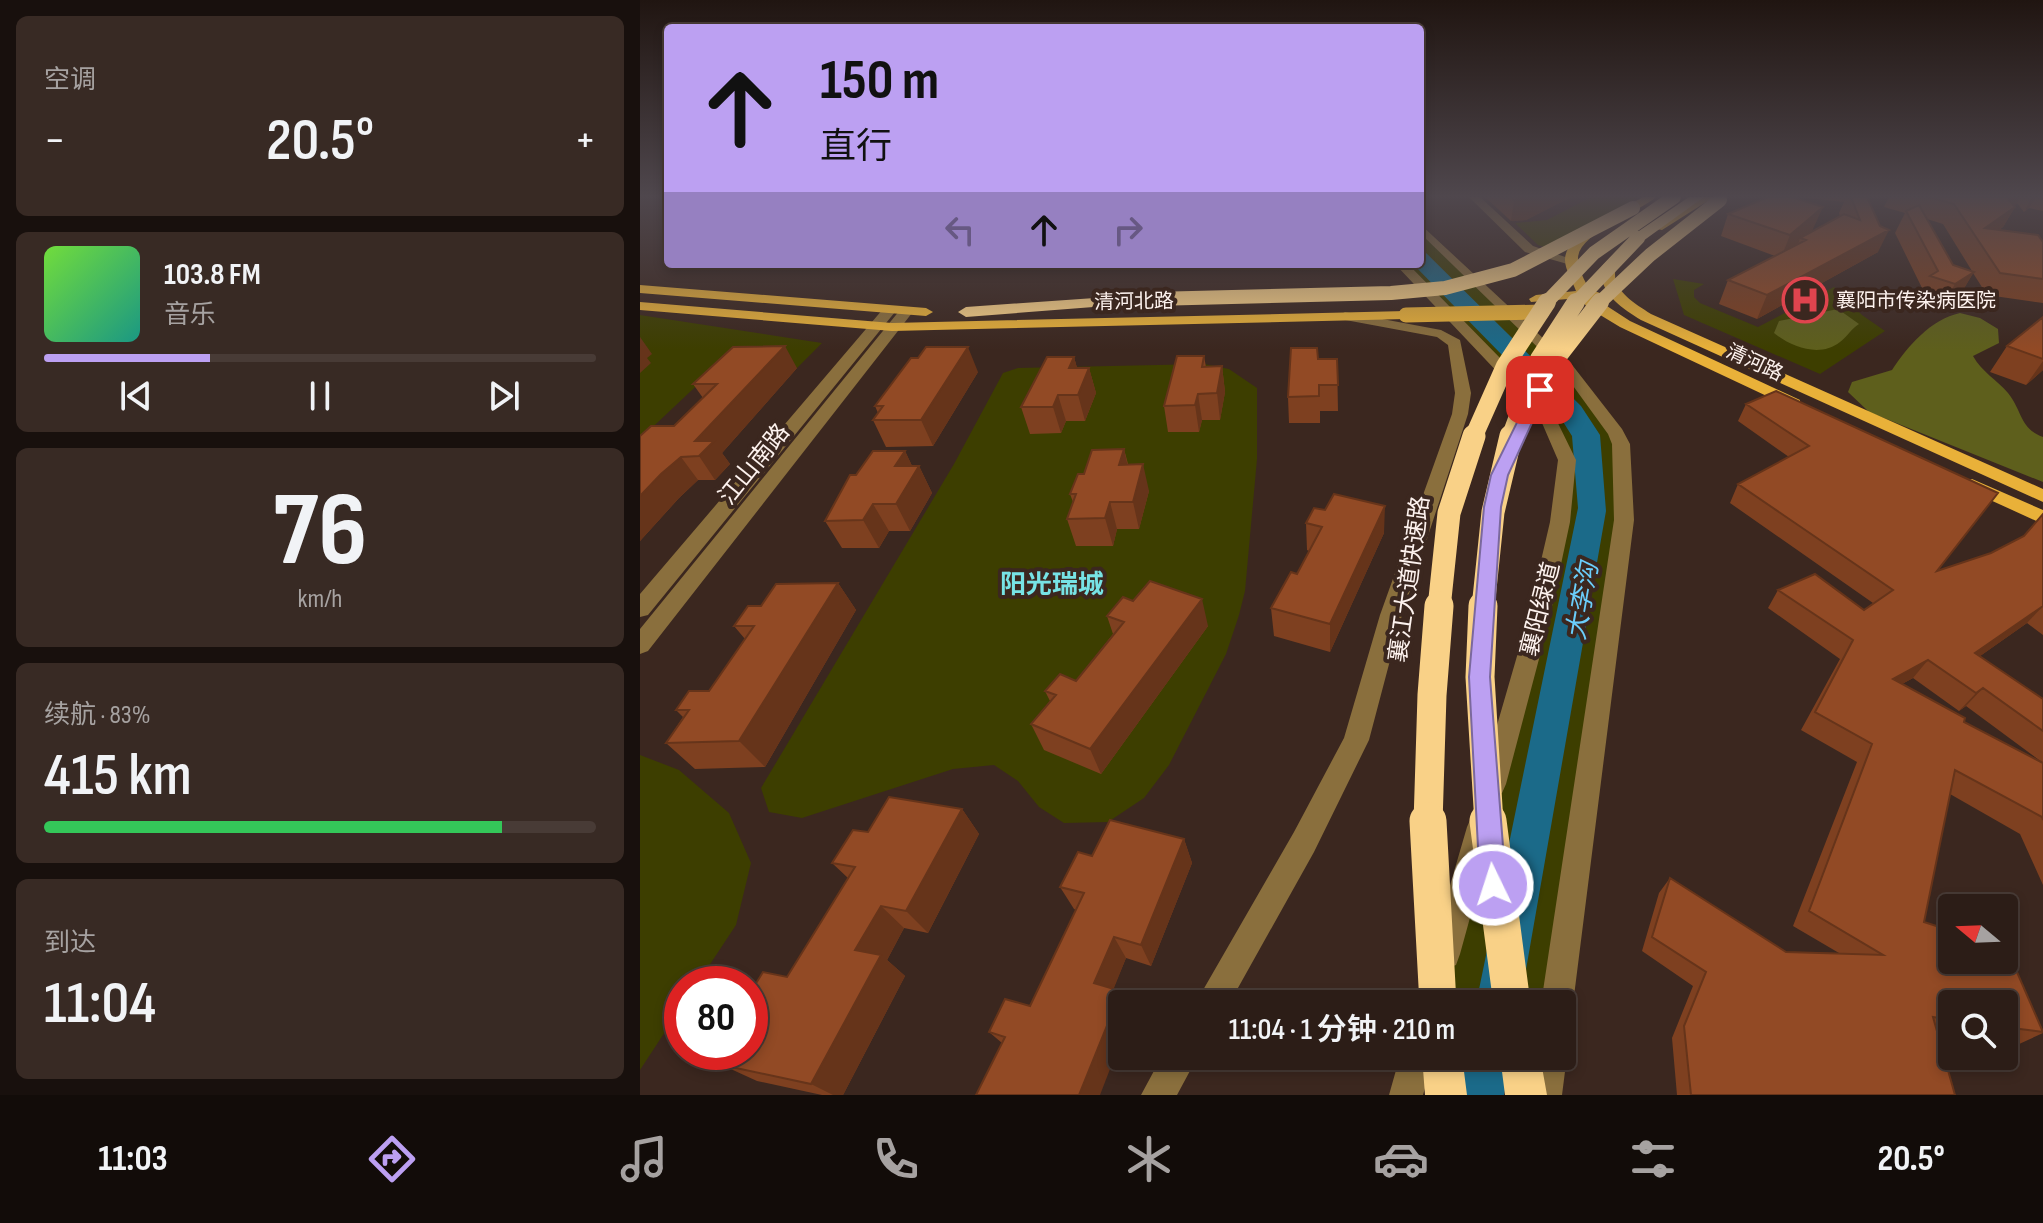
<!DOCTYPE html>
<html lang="zh">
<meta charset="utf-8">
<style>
:root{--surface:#2c1d17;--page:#382a24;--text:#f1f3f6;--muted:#a6a2a1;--line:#483b36;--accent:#bca0f2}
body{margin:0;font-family:"Sofia Sans Condensed","Noto Sans SC",sans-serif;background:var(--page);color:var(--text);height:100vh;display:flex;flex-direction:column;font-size:30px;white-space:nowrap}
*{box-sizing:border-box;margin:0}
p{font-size:26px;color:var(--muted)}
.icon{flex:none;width:44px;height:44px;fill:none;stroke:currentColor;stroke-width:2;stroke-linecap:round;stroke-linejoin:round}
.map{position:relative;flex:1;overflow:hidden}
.drawer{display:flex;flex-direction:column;gap:16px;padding:16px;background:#18100d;width:640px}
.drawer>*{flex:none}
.guide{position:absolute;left:24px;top:24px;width:760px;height:244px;border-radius:8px;box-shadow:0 4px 12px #0003,0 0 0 2px var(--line);background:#bca0f2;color:#111;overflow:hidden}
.needle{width:52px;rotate:289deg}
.fabs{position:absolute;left:1298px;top:894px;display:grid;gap:16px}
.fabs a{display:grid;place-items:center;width:80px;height:80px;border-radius:8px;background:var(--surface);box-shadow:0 4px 12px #0003,0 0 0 2px var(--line);font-size:40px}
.speed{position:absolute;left:24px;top:966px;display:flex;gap:16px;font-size:40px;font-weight:700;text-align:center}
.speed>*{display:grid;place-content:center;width:104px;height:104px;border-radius:50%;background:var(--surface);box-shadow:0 4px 12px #0003,0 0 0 2px var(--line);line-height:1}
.speed .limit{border:12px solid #d22;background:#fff;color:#111}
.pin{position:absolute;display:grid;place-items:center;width:68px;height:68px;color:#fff;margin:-34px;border-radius:16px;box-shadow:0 4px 12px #0006}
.me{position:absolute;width:88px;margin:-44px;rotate:356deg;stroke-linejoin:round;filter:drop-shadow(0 0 6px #0008)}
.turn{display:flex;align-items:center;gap:28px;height:168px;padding:0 24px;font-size:36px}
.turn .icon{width:104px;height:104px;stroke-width:2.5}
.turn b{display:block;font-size:56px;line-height:68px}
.lanes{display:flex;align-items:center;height:76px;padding:0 24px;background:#0003;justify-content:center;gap:40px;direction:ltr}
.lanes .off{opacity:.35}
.big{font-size:60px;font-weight:600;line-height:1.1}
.drawer .widget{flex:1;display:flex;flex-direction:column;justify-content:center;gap:12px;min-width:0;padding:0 28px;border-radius:12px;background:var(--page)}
.drawer .dial{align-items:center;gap:0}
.dial b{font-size:104px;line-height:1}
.song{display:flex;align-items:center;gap:24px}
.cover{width:96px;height:96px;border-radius:12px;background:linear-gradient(135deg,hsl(100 70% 55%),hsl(170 70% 35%))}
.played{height:8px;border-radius:4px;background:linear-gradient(90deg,var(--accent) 30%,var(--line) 30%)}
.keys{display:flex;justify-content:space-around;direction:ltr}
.heat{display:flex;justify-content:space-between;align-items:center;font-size:44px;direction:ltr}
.charge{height:12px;border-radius:6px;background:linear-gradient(90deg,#34c759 83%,var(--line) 0)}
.trip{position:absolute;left:468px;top:990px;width:468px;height:80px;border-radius:8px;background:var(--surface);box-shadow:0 4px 12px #0003,0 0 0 2px var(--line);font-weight:600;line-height:80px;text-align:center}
.dock{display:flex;height:128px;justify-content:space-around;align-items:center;background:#120c09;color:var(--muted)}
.dock .icon{width:56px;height:56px}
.dock .on{color:var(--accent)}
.dock b{font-size:36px;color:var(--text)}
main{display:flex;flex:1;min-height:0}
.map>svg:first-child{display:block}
</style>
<main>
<section class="drawer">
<div class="widget"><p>空调</p>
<div class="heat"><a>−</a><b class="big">20.5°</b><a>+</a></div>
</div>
<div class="widget">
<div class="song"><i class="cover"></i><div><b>103.8 FM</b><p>音乐</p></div></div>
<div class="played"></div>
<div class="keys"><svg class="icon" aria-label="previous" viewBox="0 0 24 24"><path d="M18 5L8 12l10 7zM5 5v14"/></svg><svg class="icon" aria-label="pause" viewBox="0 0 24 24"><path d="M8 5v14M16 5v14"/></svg><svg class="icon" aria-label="next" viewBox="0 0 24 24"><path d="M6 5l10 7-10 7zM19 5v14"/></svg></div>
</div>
<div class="widget dial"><b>76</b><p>km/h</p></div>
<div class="widget"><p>续航 · 83%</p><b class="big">415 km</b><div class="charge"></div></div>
<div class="widget"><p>到达</p><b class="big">11:04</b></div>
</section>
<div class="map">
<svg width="1403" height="1095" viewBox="0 0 1403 1095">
<rect width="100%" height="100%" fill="#3b271f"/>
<path fill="#3d3e00" d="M951,197H999L910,249L898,245L875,223L907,220Z
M780,229L928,369L976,433L984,520L920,1004H791L897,625L927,460L906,414L761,264H780Z
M1033,279L1064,284L1054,290V297L1060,303L1118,327L1194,287L1222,315L1245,331L1180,374L1044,315Z
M0,315L182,343L157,368L69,374L0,439Z
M564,364L589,369L617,388V459L605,591L599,615L586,654L529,765L504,798L468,822L424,823L399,807L378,781L354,765L313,769L162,818L129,812L121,788L314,464L363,373L378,368Z
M0,755L39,770L89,813L111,863L96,925L57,984H42V1006L0,1070Z"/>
<path fill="#5e5f1c" d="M1198,309L1219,324C1211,329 1207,337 1200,342C1180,358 1151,347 1134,333L1139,321Z
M1320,313L1340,318L1358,329L1359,343L1333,356C1342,372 1357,380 1368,393C1382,410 1380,429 1403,437V482L1229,412L1208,392L1212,382L1252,370C1267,347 1291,319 1320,313Z"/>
<path fill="#1b6a89" d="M780,247L941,406L960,435L966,511L880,1004H836L938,508L932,436L915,409L773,264H780Z
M825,1056H871L864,1095H817Z"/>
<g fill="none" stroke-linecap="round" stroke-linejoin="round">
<path fill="#8a6f3d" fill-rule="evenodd" d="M829,197H840L893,246L937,261L931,265L885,252Z
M780,224L933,366L982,429L990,444L994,520L933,1004L928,1015L922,1018V1004H901L974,520L972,444L968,434L923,372L780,233Z
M755,264H768L912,411L936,460L930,522L908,625L866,784L862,793L853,796L844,793L840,784L886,625L910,522L918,460L899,416Z
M243,309L255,312L8,615L0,617V594Z
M260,310L272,313L8,651L0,654V629Z
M705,312L801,330L820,340L831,393L828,414L762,615L729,740L674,852L589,1004H555L654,832L704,738L740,615L812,414L815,393L808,345L797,337L700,319L698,316Z
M841,814L851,818L855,827L820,954L816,965L805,969L794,965L790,954L827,827L831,818Z
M922,1044L927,1056L922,1095H888L893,1056H922Z
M522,1056H558L537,1095H501Z
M760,1056H794L783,1095H749Z"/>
<path fill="#e9b139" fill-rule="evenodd" d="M1003,197H1016C999,212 937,234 938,259C938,269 945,281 949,289L960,293L953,297L990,321L1160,400V406H1148L980,327L947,307L940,298L891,302L889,299L896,295L936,291C933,282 925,270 925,260C924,234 983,209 1003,197Z
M1061,197H1074L1022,230L1012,228Z
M975,253L981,257C963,284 989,300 1011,314L1403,489V502L1001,320C982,308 957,292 962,266Z
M0,285L286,308L293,312L286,316L0,293Z
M0,302L252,323L766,311L773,315L766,319L252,331L0,310Z
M1332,479L1403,510V524L1326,489L1323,485L1326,481Z"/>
<path fill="#f9d187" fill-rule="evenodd" d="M1049,197H1064L1003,241H993V235Z
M512,294L520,299L518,302L326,317L318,312L326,307Z
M782,1056H822L827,1095H785Z
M860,1056H900L907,1095H865Z"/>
<path stroke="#e9b139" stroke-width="15" d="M766,315L902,312"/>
<path stroke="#f9d187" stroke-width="14" d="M512,299L751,293L805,288L873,270L993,208
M905,304L954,253L1034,197
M935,304L998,238
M958,304L1010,255L1080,200"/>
<path stroke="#f9d187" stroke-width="18" d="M912,364L960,302
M833,438L865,366L907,302
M870,438L899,359L936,302"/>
<path stroke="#f9d187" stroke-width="23" d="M799,608L809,513L834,436
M843,608L853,512L871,436"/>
<path stroke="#f9d187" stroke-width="29" d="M843,606L840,677L849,823
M788,823L792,695L799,606"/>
<path stroke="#f9d187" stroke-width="37" d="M788,821L798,1004
M848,821L872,1004"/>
</g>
<path fill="#7e4020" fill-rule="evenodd" d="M845,197H931L886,220L871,221Z
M1160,197H1227L1238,252L1117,319L1079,304L1088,280L1135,256L1081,236L1088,214L1173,229L1167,235L1200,216L1199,213L1204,202Z
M1249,197H1403V211L1389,208L1384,212L1377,203L1374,206L1375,207L1363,227L1359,230L1403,242V303L1347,295L1333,273L1320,295L1301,308L1277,300L1283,290L1255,233L1265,213L1244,207ZM1287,219L1303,224L1332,271L1313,265Z
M1403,317V370L1386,385L1350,372L1367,346Z
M564,356L566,367L582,366L585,392L580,420H562L559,432H528L524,406Z
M434,357L437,368H449L456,393L445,421H426L421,433L390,434L381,407Z
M678,359H697L698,411H680V423H649L648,397Z
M157,368L82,453L90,464L75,480H58L39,498L0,541V436L34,426L63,398L53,384Z
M338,372L293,446L246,447L233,420L238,413L235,406Z
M1136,391L1297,571L1351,553L1384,536L1403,514V635L1387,623L1340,656L1403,699V763L1326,706L1319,711L1273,678L1262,684L1324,722L1403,763V885L1380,834L1310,794L1284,922L1403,1033L1377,1045L1364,1043V1004H1312V1035L1297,1033L1315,1095H1037L1032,1038L1053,986L1002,951L1019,893L1030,878L1146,952L1199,953L1153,926L1217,762L1161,730L1200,659L1128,608L1138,590L1224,610L1233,603L1090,503L1098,484L1149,457L1098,421L1106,404Z
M484,449L488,464L509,491L499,529H477L473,546H436L427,519L433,502L430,494L444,474Z
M265,451L272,466H279L292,493L270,531H249L239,548H202L185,521L216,475Z
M666,523L744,533L690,652L634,636L631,608L657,574L669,551L667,550Z
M198,583L216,610L125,767L55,769L26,743L43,717L36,710L69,691L105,639L94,626L121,606Z
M467,616L568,626L461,774L404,750L391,724L410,701L405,691L436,681L473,634Z
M322,809L339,834L288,933L264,928L247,960L265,976L203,1095H182L117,1081L82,1065L116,1012L110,1009V993L147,977L208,878L192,863L228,832Z
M544,839L552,863L511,966L486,958L473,989L481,991L489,1004H482L362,1043L349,1032L390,1006L436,910L434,909L420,887L452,856Z"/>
<path fill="#66341a" d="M892,197H931L886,220L871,221L874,200Z
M1371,197H1380L1377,203L1357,219L1368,199Z
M1392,197H1396L1389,208L1384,212Z
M1183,207L1173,229L1162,239L1160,238L1159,242L1141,258L1150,235Z
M1375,207L1363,227L1340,243L1345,228Z
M1249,230L1238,252L1117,319L1127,295Z
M1334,272L1320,295L1301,308L1315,284Z
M0,337L12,354L7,358L11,363L0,373Z
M145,346L157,368L82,453L90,464L75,480L59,456L55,441Z
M328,347L338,372L293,446L281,420Z
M434,357L441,382L429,368Z
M1403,361V370L1386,385Z
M582,366L585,392L580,420L577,393Z
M449,368L456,393L445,421L438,395Z
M558,394L562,420L559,432L555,405Z
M418,395L426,421L421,433L413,407Z
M484,449L490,476L479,465Z
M265,451L275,472L279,466L292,493L270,531L256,504L255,466Z
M41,457L58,480L39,498L0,541V496L21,474Z
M503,464L509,491L499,529L493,502Z
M470,502L477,529L473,546L465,518Z
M233,504L249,531L239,548L223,520Z
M745,506L744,533L690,652V624Z
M198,583L216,610L125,767L99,741Z
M562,599L568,626L461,774L450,749Z
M1403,606L1387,623L1319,671L1335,653Z
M1288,660L1273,678L1238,697L1253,679Z
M1343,688L1326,706L1319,711L1336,693Z
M322,809L339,834L288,933L266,911Z
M544,839L552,863L511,966L501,945Z
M241,906L264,928L247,960L265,976L203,1095H193L171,1084L215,950Z
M474,937L486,958L468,1003L454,983Z
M481,991L489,1004H482V1038L460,1095H439Z"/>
<path fill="#924a25" stroke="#66341a" stroke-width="2" d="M871,197H892L874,200Z
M1128,197H1152L1183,207L1150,235L1088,214Z
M1211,197H1227L1240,226L1249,230L1127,295L1088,280L1166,240L1160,238L1204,214L1220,220Z
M1289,197H1371L1368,199L1375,207L1345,228L1398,235L1403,242V279L1360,273L1314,204Z
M1279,205L1313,265L1334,272L1315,284L1290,276L1298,271L1266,211Z
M1403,317V359L1367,346Z
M145,346L55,441H74L59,456L41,457L21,474L0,496V436L11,426H34L77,384H53L93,347Z
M286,347H328L281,420H233L243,406H235L271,358H278Z
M651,348H677L678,359H697L698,385H679V396L648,397Z
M537,356H564L562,367L582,366L577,393L558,394L555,405L524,406Z
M407,357H434L429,368H449L438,395H418L413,407H381Z
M1136,391L1358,493L1297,571L1351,553L1384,536L1403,514V606L1335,653L1403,699V731L1343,688L1336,693L1288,660L1253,679L1325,718L1324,722L1403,763V820L1402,817L1315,770L1284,922L1312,931V960H1364V948L1367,949L1403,1032L1364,1027V1004H1312V1020L1293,1017L1315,1095H1051L1044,1026L1066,972L1012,937L1030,878L1146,952L1243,955L1169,911L1232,744L1175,712L1213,640L1138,590L1175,574L1224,610L1253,590L1098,484L1169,446L1106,404Z
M484,449L479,465L503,464L493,502H470L465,518L427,519L436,494H430L438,474H444L452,450Z
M233,451H265L255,466H279L256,504H233L223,520L185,521L210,475H216Z
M694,494L745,506L690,624L631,608L651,572L657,574L682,527L666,523L674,508L685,510Z
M510,581L562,599L450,749L391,724L416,695L405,691L420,674L436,681L484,622L467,616L483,597L493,601Z
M198,583L99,741L26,743L49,710H36L49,691H69L114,626H94L108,606H121L136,584Z
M249,797L322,809L266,911L241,906L215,950L241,955L171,1084L82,1065L90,1052H110V1021L118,1007L110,1006V993L123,972L147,977L215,867L192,863L213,830L228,832Z
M470,820L544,839L501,945L474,937L454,983L481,991L439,1095H336L365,1037L349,1032L365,999L390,1006L444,893L420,887L438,852L452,856Z"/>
<linearGradient id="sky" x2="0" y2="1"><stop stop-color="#201511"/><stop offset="0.56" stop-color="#4f474d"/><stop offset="1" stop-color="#4f474d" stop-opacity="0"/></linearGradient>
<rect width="1403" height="350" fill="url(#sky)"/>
<path fill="#bca0f2" stroke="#7a689d" stroke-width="2" d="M900,385L907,390L868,475L861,507L850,677L866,885L862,894L853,898L844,894L840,885L829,677L844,507L851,475L893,390Z"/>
<defs>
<g id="hospital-ring" transform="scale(2.3)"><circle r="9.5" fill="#3b271f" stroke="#e0444e" stroke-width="1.5"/><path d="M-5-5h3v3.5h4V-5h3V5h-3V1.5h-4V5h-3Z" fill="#e0444e"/></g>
</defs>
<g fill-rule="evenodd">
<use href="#hospital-ring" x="1165" y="300"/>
</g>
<g text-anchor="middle" stroke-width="8" stroke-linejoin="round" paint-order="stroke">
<g font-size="20" fill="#fdf2ee" stroke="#3b271f" text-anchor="start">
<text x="1196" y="307">襄阳市传染病医院</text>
</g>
<g font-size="20" fill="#fdf2ee" stroke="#3b271f">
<text transform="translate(494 301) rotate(-1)" y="7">清河北路</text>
<text transform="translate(1115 362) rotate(25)" y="7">清河路</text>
</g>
<g font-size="24" fill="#fdf2ee" stroke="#3b271f">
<text transform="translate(114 464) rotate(-51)" y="8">江山南路</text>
<text transform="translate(769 579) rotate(-82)" y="8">襄江大道快速路</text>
<text transform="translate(900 609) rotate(-76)" y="8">襄阳绿道</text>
</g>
<g font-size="26" font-weight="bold" fill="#77e3e5" stroke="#3b271f">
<text x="412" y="593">阳光瑞城</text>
</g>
<g font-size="26" font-style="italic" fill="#6bcefb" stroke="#3b271f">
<text transform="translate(942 601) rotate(-80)" y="9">大李沟</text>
</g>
</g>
</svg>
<div class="fabs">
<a><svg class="needle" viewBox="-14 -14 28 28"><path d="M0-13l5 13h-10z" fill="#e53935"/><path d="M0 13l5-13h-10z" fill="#a6a2a1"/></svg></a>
<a><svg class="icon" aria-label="search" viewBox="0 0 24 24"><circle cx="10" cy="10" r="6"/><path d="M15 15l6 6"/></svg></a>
</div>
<div class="speed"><div class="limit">80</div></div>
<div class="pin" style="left:900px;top:390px;background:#d93025"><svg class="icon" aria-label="arrive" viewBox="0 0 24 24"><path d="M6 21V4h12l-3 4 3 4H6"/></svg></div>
<svg class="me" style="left:853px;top:885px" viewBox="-20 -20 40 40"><circle r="17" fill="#bca0f2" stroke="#fff" stroke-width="3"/><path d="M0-11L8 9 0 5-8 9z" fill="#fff"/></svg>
<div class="trip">11:04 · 1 分钟 · 210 m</div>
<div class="guide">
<div class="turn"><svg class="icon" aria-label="ahead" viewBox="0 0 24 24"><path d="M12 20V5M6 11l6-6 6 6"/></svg><div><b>150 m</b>直行</div></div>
<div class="lanes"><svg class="icon off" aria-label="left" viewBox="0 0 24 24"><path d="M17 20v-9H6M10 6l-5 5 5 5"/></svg><svg class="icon" aria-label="ahead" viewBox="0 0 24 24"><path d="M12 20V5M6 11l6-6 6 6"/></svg><svg class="icon off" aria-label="right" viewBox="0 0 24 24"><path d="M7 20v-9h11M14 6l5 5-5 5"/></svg></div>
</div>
</div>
</main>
<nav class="dock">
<b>11:03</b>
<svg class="icon on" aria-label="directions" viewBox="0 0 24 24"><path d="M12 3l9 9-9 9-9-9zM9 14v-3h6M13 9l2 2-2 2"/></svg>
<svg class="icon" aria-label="music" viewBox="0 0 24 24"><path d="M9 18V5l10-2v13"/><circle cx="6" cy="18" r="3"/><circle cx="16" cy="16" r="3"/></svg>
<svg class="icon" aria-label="phone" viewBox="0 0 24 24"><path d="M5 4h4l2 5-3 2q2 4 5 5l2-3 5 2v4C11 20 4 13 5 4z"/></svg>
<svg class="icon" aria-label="climate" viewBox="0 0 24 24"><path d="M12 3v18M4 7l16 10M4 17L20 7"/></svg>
<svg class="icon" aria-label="car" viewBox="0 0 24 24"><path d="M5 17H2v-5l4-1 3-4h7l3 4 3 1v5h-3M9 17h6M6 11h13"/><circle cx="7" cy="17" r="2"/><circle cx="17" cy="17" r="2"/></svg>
<svg class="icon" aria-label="filters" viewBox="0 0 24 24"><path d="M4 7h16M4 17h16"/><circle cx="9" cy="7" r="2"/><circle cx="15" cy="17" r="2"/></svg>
<b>20.5°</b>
</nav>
